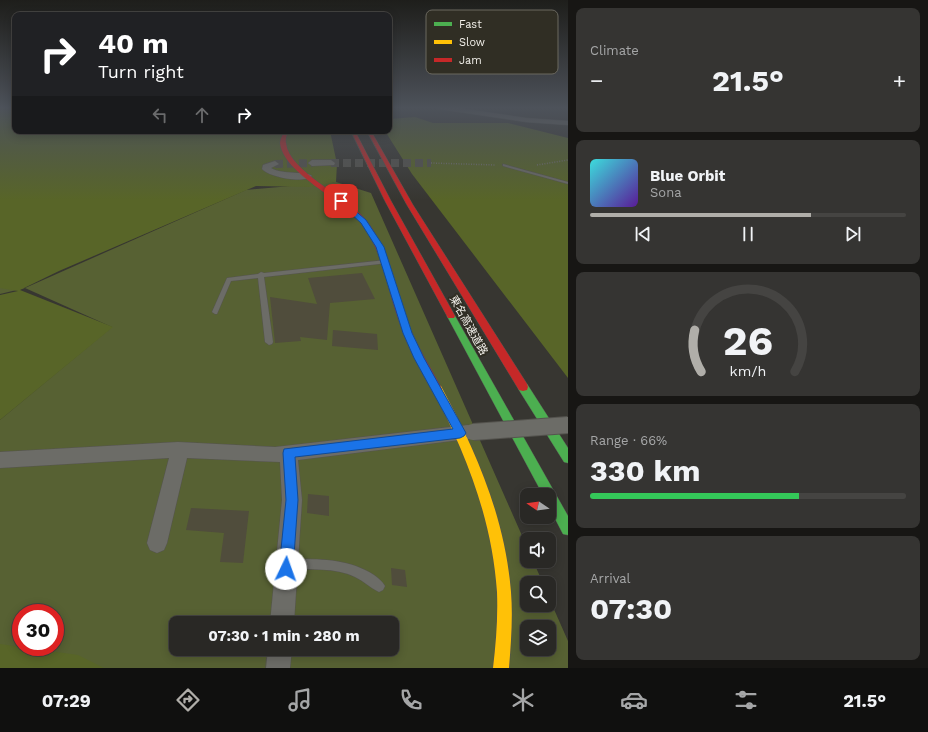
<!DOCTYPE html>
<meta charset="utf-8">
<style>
:root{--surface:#292825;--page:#353432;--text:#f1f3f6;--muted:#a5a6a7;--line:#454442;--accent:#b0aea9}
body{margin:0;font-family:"Work Sans","Noto Sans JP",sans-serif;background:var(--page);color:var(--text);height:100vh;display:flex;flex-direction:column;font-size:15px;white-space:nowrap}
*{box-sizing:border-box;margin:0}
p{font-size:13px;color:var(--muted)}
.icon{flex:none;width:22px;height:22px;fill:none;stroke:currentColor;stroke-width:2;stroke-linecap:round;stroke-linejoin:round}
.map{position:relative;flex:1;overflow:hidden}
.side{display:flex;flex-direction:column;gap:8px;padding:8px;background:#171614;width:360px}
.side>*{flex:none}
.hud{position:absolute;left:12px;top:12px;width:380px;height:122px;border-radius:8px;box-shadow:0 2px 10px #0003,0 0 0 1px var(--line);background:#202124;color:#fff;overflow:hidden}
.needle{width:26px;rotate:283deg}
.fabs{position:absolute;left:520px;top:488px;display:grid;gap:8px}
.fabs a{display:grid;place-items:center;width:36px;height:36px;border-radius:8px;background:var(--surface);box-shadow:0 2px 10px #0003,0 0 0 1px var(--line);font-size:20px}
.speed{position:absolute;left:12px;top:604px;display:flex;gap:8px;font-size:20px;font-weight:700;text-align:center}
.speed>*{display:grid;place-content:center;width:52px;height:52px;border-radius:50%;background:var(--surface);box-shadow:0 2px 10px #0003,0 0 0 1px var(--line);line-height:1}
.speed .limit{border:6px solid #d22;background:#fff;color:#111}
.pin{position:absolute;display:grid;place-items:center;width:34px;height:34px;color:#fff;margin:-17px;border-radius:8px;box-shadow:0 2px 6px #0006}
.me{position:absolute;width:44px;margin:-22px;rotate:3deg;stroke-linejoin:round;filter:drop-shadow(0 0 3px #0008)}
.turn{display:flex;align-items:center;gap:14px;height:84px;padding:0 20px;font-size:18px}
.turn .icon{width:52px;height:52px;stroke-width:2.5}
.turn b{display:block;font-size:28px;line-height:34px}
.lanes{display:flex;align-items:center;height:38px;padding:0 20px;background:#0003;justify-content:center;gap:20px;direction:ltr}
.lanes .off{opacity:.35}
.big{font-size:30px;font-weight:700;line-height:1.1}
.side .widget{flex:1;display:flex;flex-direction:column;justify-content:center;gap:6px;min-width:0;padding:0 14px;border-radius:8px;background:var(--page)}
.side .dial{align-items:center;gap:0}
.dial svg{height:104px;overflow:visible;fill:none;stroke:var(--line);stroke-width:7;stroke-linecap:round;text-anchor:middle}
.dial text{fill:var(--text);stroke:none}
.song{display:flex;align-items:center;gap:12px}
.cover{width:48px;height:48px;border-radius:6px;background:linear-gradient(135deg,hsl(180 70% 55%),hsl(270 70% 35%))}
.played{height:4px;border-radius:2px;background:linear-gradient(90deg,var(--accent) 70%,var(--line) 70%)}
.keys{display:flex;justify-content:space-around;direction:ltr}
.heat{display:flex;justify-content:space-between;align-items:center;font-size:22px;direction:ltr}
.charge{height:6px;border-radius:3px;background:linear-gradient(90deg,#34c759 66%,var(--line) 0)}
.trip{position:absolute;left:169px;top:616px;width:230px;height:40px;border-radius:8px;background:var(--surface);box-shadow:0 2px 10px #0003,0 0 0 1px var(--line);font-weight:700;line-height:40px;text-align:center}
.menu{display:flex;height:64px;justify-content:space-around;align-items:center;background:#10100f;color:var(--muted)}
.menu .icon{width:28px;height:28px}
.menu .selected{color:var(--accent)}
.menu b{font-size:18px;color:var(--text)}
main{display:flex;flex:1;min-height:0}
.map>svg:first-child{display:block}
</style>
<main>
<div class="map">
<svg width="568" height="668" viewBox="0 0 568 668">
<rect width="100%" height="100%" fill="#373631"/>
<path fill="#576133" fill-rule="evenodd" d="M336,182L371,193L527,547V561H533L543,583H527V605H549V598L568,641V668H0V420L112,327L25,288L0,294V285L25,288L246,190ZM21,613H55V647H21ZM176,623H392V649H176ZM527,627H549V649H527Z"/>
<path fill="#586528" d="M0,107H15V131H330L337,164L336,182L312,187L256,186L59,271L20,290L113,327L0,420V295L18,291L0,288Z
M415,117L433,123H508L568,138V378L412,174L385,131H389V119Z
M0,644L78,655L104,668H0Z"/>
<path fill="#504d3c" d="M362,273L375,299L330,303L327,340L300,337L301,341L275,343L270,297L317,304L308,278Z
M333,330L377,334L378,350L332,346Z
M308,494L329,496V516L307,513Z
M191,508L249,511L243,563L220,562L224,533L186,530Z
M391,568L405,570L407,587L392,585Z"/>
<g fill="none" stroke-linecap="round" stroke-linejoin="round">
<path stroke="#53524d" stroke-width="8" stroke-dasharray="8 4" stroke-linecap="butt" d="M331,163H431
M275,164L312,163"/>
<g stroke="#55544f" stroke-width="1">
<path id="lane" d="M503,164L568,182V184L503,166Z
M386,260L389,262L388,263L264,277L273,342L272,344L269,345L265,342L258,278L231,281L217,314H215L212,312L227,278L258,274L261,272L264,273Z
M288,559C317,559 348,558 374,575C378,578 382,581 385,586L383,590L379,592C370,588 364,581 355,577C335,567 310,570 288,569L284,568L283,564L284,560Z"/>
</g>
<g stroke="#55544f" stroke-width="1">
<path id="street" d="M436,107H452L526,118L568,121V125L526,122L439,109Z
M331,160L335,163L334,165L312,166L308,163L312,160Z
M275,161L279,164L271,168C283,175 307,171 312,176C304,184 269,177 262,169L263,165Z
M468,425L474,427L477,432L474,437L468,439L298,460L302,500L294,623H270L282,500L280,462L187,458L167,543L164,550L157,553L150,550L147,543L169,458L0,468V452L178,442L275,447Z
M268,649H292L290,668H266Z"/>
</g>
<g stroke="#55544f" stroke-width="1">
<path id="fast" d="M451,313L455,316L568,516V535L563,534L549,507V495H543L447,316Z
M523,383L527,384L568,448V463L564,462L519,390L518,387L519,384Z"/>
</g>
<g stroke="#55544f" stroke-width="1">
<path id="slow" d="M437,385L441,386C476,451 505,517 511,592C513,617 511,643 509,668H493C496,643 498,618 497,592C492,519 466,453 432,389L433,386Z"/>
</g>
<g stroke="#55544f" stroke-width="1">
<path id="jam" d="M284,131H288C287,135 285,139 286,143C289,172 348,197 366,220C389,250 395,286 407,321C416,345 430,366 442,389L441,392L437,393L433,392C420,369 407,346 399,321C387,288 383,251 361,223C343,200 283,173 280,143C280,139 283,135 284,131Z
M351,131H355L391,201L455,316L454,318H448L447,316L385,201Z
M367,131H371L413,205L527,384L528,387L527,390L523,391L519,390L407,205Z"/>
</g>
<path stroke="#72716c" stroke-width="1.5" stroke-dasharray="1 1.5" stroke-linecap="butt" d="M431,163L496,165
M537,165L568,160"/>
<use href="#lane" fill="#6c6c67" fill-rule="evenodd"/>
<use href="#street" fill="#6c6c67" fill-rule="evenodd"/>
<use href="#fast" fill="#4caf50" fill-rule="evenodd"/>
<use href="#slow" fill="#ffc107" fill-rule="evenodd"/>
<use href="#jam" fill="#c62828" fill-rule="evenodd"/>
<g stroke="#55544f" stroke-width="18" stroke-linecap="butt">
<path id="street-bridge" d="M473,432L568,425"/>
</g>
<use href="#street-bridge" stroke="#6c6c67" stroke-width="16"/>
</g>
<linearGradient id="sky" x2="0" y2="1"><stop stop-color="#1e1e1b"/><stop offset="0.54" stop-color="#4d525a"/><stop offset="1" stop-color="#4d525a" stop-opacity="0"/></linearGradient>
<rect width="568" height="200" fill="url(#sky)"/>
<path fill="#1a73e8" stroke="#114b97" d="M339,200H343L366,220L384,247L412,333L424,358L466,433L464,436L460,438L295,457L298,500L293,569L291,574L286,576L281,574L279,569L286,500L283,453L284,449L453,429L414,358L403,333L376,247L361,223L339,203Z"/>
<g text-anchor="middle" stroke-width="4" stroke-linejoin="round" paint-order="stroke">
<g font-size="11" fill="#f1efe9" stroke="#302e24">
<text transform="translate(469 325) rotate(61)" y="4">東名高速道路</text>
</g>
</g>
<rect x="426" y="10" width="132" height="64" rx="6" fill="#302e24" stroke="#6a685f" stroke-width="1"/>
<rect x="434" y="22" width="18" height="4" fill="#4caf50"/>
<rect x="434" y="40" width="18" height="4" fill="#ffc107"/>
<rect x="434" y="58" width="18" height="4" fill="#c62828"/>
<g font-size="11" fill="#f1efe9">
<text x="459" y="28">Fast</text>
<text x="459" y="46">Slow</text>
<text x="459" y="64">Jam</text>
</g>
</svg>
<div class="fabs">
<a><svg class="needle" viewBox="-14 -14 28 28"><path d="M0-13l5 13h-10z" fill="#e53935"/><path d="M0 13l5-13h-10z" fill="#a5a6a7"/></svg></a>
<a><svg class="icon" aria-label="sound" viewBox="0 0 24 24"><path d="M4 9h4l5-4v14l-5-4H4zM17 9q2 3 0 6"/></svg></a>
<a><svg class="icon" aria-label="search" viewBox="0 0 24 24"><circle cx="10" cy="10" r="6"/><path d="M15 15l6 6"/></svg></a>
<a><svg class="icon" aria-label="layers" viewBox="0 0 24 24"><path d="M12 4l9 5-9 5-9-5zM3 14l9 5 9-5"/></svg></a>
</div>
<div class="speed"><div class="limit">30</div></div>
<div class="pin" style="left:341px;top:201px;background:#d93025"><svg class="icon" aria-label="arrive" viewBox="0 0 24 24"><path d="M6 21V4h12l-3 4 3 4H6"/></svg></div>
<svg class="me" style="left:286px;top:569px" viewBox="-20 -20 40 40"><circle r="19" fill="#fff"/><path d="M0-13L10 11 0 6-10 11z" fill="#1a73e8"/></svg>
<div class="trip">07:30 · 1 min · 280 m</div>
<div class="hud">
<div class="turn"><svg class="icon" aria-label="right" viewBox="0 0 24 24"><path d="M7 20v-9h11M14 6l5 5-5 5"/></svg><div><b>40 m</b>Turn right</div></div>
<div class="lanes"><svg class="icon off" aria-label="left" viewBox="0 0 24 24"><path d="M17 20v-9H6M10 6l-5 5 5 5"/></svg><svg class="icon off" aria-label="ahead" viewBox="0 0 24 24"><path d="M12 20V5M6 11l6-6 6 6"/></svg><svg class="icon" aria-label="right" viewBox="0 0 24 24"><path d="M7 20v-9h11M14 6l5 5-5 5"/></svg></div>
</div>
</div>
<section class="side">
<div class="widget"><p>Climate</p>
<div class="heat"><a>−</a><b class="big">21.5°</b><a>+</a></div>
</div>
<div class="widget">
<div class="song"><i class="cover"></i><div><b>Blue Orbit</b><p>Sona</p></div></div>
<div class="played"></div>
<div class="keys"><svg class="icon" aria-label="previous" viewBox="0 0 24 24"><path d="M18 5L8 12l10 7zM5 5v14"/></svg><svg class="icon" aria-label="pause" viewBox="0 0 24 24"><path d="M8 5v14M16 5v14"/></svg><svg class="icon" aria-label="next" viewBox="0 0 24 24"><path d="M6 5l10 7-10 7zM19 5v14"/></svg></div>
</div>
<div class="widget dial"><svg viewBox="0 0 100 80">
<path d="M14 69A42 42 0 1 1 86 69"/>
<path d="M14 69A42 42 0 0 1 9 37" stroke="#b0aea9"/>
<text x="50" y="56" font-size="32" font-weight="700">26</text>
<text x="50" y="72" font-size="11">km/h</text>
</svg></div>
<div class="widget"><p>Range · 66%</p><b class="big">330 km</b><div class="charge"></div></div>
<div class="widget"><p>Arrival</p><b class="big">07:30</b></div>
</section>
</main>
<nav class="menu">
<b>07:29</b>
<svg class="icon selected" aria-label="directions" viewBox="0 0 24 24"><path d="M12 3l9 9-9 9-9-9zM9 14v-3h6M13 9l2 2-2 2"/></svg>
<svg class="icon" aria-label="music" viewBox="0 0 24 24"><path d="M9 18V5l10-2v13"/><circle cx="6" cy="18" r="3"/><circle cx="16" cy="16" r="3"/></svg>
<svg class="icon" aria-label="phone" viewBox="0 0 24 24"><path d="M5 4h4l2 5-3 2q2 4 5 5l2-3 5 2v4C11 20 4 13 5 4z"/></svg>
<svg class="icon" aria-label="climate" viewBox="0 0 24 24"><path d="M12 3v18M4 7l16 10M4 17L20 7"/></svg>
<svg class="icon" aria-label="car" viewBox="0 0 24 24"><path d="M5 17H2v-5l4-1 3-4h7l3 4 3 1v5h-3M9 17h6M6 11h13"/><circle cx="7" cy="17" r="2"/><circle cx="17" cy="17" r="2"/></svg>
<svg class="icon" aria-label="filters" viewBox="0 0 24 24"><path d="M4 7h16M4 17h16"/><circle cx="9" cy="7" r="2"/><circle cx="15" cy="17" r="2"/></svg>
<b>21.5°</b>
</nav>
